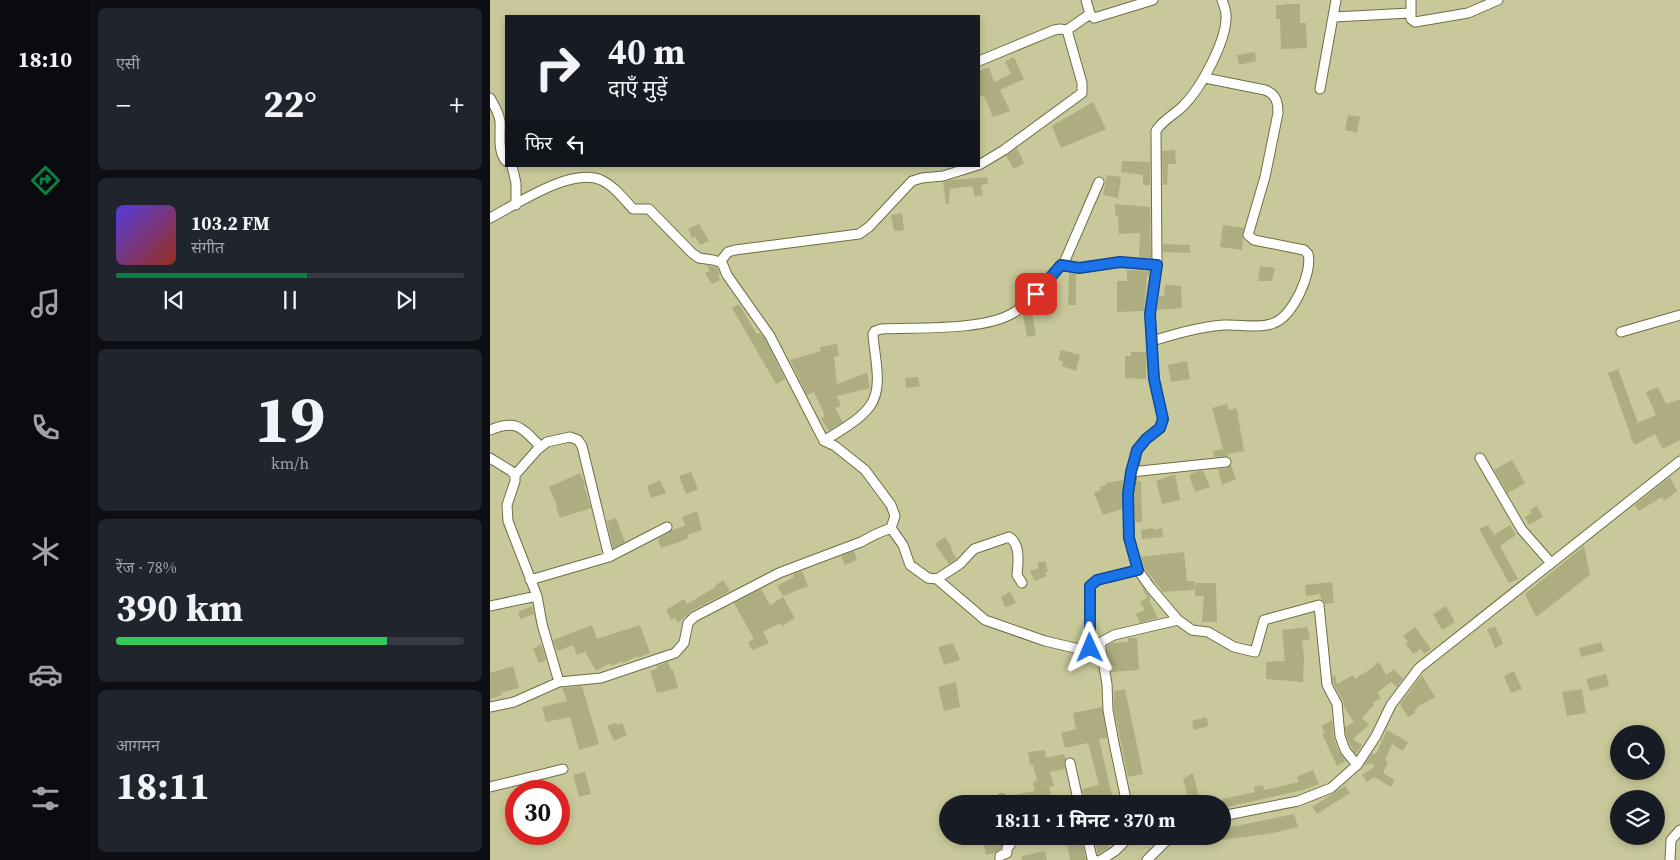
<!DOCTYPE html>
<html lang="hi">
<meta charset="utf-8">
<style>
:root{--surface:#171b24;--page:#20242c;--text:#f1f3f6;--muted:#9ea1a6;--line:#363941;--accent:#0b8043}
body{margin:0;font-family:"Source Serif 4","Noto Sans Devanagari",serif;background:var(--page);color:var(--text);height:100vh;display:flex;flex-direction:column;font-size:19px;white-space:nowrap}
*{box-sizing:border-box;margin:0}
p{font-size:16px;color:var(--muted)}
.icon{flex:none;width:28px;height:28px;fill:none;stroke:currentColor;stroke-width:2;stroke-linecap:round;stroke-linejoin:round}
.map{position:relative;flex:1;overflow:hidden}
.panel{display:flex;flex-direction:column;gap:8px;padding:8px;background:#0d0f14;width:400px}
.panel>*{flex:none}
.guide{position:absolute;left:15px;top:15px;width:475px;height:152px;border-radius:0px;box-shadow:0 2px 8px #0003;background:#171b24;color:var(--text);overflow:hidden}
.controls{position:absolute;left:1120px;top:725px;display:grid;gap:10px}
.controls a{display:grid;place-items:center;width:55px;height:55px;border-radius:50%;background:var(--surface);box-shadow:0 2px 8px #0003;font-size:25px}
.speed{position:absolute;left:15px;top:780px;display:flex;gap:10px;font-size:25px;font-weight:700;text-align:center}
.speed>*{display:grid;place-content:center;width:65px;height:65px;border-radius:50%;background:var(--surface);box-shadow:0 2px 8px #0003;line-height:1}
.speed .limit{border:8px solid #d22;background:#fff;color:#111}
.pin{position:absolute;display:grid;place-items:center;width:42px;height:42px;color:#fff;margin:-21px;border-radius:10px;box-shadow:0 2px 8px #0006}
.me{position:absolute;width:55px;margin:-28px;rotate:359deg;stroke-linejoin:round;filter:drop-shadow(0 0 4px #0008)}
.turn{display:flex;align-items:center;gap:18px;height:105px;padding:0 20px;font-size:22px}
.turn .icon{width:65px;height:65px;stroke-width:2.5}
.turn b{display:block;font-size:35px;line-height:42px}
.then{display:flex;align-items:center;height:48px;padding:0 20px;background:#0003;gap:10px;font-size:19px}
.big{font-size:38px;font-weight:700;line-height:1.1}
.panel .card{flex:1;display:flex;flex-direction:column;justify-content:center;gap:8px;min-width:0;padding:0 18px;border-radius:8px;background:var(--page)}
.panel .dial{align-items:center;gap:0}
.dial b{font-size:65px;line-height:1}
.song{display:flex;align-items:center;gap:15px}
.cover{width:60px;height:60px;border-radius:8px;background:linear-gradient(135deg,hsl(250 70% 55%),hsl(10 70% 35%))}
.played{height:5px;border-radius:2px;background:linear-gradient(90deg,var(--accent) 55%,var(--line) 55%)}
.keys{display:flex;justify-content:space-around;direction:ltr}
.heat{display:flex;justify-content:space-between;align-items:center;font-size:28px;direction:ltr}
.charge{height:8px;border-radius:4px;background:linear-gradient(90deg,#34c759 78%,var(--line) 0)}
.trip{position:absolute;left:449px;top:795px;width:292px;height:50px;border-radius:25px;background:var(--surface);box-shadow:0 2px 8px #0003;font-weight:700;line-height:50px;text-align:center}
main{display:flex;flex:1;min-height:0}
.tabs{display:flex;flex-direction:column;width:90px;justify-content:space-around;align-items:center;background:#090b0e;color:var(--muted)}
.tabs .icon{width:35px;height:35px}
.tabs .active{color:var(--accent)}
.tabs b{font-size:22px;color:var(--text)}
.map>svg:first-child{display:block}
</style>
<main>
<nav class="tabs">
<b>18:10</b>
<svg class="icon active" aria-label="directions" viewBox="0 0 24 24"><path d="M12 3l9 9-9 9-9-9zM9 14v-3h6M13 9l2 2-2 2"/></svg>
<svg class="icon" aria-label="music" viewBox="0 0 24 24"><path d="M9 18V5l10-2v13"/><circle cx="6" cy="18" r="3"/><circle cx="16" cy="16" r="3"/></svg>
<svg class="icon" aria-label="phone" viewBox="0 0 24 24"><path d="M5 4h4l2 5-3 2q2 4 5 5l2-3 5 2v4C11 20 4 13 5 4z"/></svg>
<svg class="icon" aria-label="climate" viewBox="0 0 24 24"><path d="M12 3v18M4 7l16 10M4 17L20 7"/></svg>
<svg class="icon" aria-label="car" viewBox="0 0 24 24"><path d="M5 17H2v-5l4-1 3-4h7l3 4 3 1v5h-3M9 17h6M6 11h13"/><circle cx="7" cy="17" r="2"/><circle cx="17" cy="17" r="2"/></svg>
<svg class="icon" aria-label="filters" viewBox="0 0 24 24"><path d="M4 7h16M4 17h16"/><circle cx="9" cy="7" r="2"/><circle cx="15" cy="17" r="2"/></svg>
</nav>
<section class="panel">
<div class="card"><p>एसी</p>
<div class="heat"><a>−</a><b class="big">22°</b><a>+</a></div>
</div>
<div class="card">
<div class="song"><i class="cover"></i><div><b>103.2 FM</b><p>संगीत</p></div></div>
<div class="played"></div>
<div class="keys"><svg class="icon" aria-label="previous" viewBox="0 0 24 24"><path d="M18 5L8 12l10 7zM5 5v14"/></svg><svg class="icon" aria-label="pause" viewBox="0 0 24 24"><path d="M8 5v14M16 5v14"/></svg><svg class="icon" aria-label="next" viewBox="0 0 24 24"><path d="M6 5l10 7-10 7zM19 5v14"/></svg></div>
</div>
<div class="card dial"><b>19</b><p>km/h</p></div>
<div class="card"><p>रेंज · 78%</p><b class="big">390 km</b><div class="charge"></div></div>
<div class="card"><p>आगमन</p><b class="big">18:11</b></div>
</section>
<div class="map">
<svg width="1190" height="860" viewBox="0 0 1190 860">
<rect width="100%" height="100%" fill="#c8c89a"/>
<path fill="#adad80" d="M794,4H810V23H816L817,48L791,49L790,19H786V5H794Z
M765,52L766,61L749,65L747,55Z
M524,57L534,79L510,90L520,111L503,117L494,96L491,97L489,92V71L499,67L504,82L521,74L515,61Z
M603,102L616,129L571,148L562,126Z
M858,115L870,117L867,133L855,130Z
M527,148L534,163L524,169L516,156Z
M685,150L686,164H678L677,185H673L672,151Z
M632,161L660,162V185H653V175L631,172Z
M617,175L631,177L628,198L613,195Z
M497,177L498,184L491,185L493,195L485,197L482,186L460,189L459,204H456L453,182L461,180Z
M625,204L660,207L661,258L649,257L650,233L629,234L628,216L625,215Z
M412,213L414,230L404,231L401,215Z
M209,224L219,241L210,245L205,236L202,238L198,229Z
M733,225L754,228L752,250L730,247Z
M673,244L700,245V253L673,252Z
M217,265L227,268L230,274L228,276L230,280L222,284L215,273L220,271Z
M770,266L785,268L782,281H768Z
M637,270L660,271L659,276H657L654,311L627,312V281H637Z
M579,273L586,274V305H578Z
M675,285L691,286L692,308L667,310L669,296H674Z
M249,304L267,334L270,333L275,339L295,379L286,384L242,308Z
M542,313L546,335L537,337L533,314Z
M347,344L349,356L344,357L347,384L377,373L380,388L347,396L351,406L345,408L353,422L339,431L331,419L335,416L324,392L317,395L300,360L331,351L330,347Z
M571,350L590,355L586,371L572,366L573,361L568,360Z
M641,352H656V379L635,378V356H641Z
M697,361L700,379L681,382L678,365Z
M1128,369L1148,423L1166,415L1156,392L1168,387L1176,404L1190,399V440L1173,449L1165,434L1145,445L1140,437L1141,436L1118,373Z
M428,377L430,386L416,388L415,378Z
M737,404L739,410L746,408L749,415L748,416L754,451L737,454L738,456L725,457L723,451L733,449L722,408Z
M1022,460L1035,483L1018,493L1004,470Z
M741,465L746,479L732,485L728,469L737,468Z
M708,471H713L720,487L705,492L699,475Z
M201,472L208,489L196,494L189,476Z
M90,473L94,482L95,486H94L101,508L70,518L66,507L67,506L59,487Z
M685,474L690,500L672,504L666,481Z
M1180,477L1187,491L1174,501L1172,497L1149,511L1145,505Z
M170,480L176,493L161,498L157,486Z
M632,480L633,482H634L632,494V509L613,515L604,493L611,490L610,487L616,485V483Z
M647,481H651L652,522H645L644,496Z
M1047,506L1053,517L1039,525L1035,517L1042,513L1040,510Z
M207,511L212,530L197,535L198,538L192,541L171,548L168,539L182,530L195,526L192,517Z
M126,518L135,542L123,548L117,521Z
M998,525L1004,535L1020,525L1026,535L1010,546L1028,579L1019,583L989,529Z
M663,528V530L672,528L673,537L652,539L651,530Z
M455,537L462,548L461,550L467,559L459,564L445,544Z
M1094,546L1100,575L1046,617L1035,594Z
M364,551L367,560L355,565L351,556Z
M694,552L697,581H704L705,589L706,583H726L727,622H712L714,596H705V590L673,592L654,567L651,557Z
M555,561L558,571L555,572L557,576L545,581L540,571L549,568L547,563Z
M312,571L318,586L293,596L287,586L304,577L303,574Z
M233,580L240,591L201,611L188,623L185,618L181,620L176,610L194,599L197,604L226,587L225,586Z
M842,582L844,603L835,604L831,598L830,594L816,596L815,585Z
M652,587L661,598L659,600L668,618L650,623L646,614L655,610L650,602L657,598Z
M271,589L280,605L293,597L305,618L292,626L290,623L273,632L279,643L262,650L258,642L264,639L244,603Z
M520,592L526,603L515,607L511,597Z
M42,606L44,614L30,619L28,612Z
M956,606L965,622L952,630L943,614Z
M102,625L107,639L150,625L160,653L148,658V656L133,663V661L121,666L120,663L106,671L95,652L87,655L83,645L67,651L63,640Z
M1005,626L1013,644L1005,648L997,629Z
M817,627L820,639L812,641L814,656L813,682L776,679V662L795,661L792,630Z
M925,627L941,649L934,654L931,649L923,654L915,643L918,642L913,636Z
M638,638H647L649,670L621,672L617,646L622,643L638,642Z
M1111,642L1114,651L1091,657L1089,648Z
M463,643L470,660L454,665L448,647Z
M51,644L56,660L49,663L43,649Z
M178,662L181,670H183L188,688L167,693L160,671L167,669L166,666Z
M889,662L896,675L904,669L913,679L907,687L901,682L887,693L891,698L882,703L884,705L872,718L879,725L863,739L872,745L866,754L861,747L856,735L855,727L864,722L854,707L853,701L843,683L842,677L845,676L847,684L863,675L865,679L871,674V676Z
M23,666L29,688L11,693L12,695L0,699V673Z
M1024,671L1032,689L1021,693L1014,676Z
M1116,674L1119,686L1100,691L1096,679Z
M932,675L945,697L927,707L928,708L924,711L925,713L918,717L910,704Z
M466,682L470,707L454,711L448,687Z
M92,686L109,744L89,750L80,717L56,722L52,707L77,701L72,688Z
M635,689L653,774L638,777L624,709V691Z
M1092,689L1096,713L1077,716L1072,692Z
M612,707L617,738L609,739L624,804H603V801L595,803L592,789L609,785L598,743L575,748L571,733L586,729L583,713Z
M716,717L719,726L704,730L702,721Z
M842,720L844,738L849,752L856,761L847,766L832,734L835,733L831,726Z
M126,723L127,725L132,723L137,735L124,741L117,726Z
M897,730L918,742L913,751L902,744L895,760L898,762L893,773L905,780L901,787L884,777L877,782L872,775L884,767L882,763L874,766L882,753L886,754Z
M555,750L556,758L574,754L576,759L574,762L575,769L560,772L564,786L559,787L564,804H523L521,795L545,791L543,782L547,780L543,765H540L538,752Z
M823,770L829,784L813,790L732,808V799L765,792L764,787L773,785L774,790L809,782L807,777Z
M95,772L101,794L89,797L83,775Z
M703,773L711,804H700L693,779Z
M855,786L860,793L827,814L822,807Z
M804,814L808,827L783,833L732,840V829Z
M504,836H512L513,843L511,849L504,853L496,855L493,838Z
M576,836H591L596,860H580Z
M617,836L619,847L608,854L604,838Z
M555,851L557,860H532V856Z"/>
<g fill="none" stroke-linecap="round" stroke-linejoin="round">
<g stroke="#6f6e44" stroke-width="11">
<path id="street" d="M596,0L600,14L604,18L663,0
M732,0C734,6 737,12 736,19C735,43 711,88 694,105C686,114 672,120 666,131L667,265L660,313L664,379L673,419L670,428L656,439L647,450L638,495L639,538L648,570L660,587L688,620L702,630L718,632L744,647L765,652L774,620L829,605L837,685L847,704L850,736L855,750L867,765
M921,0V19L925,22L978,13L1008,0
M844,17L920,13
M489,61L564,30L570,29L577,30
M830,89L846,0
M0,98C4,105 9,113 10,121C11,133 7,151 16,161
M489,165L514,150L592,93V83L577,30L600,14
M22,166L26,183V205
M0,218C27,204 81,167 111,180C124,186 134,199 143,209H159L202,253L209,258L223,260L230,262L233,265L237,275L280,336L334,441L345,446L375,470L401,505L405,516L401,528L413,545L420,565L438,578L447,579L495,620L555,641L589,649L600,648L624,635L688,620
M230,262L238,252L245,250L369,234L379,227L422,181L432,178L453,176L485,166
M573,265L609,182
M1131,332L1190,315
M662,341C686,334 709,327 734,325C750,324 769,329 784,323C803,316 823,272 818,254L814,250L764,240L758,235L775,177L788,113C788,102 786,94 775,90L715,78
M0,430C27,419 32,428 50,446
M334,441C349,431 369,421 380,406C394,387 384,356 383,334L385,331L391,329C426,327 494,331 523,313C543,301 556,282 571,265L589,268L630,262L667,265
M0,458L21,471L25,475V481L17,505L18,521L47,596L52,624L69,682
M990,458L1032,530L1061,563
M641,472L736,462
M25,475L47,450L57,442L80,437L88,440L92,446L119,557
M447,579L470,564L484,549L519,537C531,544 528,564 527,575L532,583
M40,580L119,557L177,527
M0,606L47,596
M610,643L617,684L618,710L624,743L635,795L639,804
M600,648V586L607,580L648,570
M0,707L24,702L69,682L111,678L185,653L194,643L198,623L204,617L289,573L371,542L386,534L401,528
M580,763L589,804
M0,787L73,769
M512,799L513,804
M732,816L808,801L841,788L867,765L886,736L901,705L929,668L1190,461
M597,836L602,858L605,860
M510,860V856L517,853V848L520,845L519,836
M611,860L625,851L640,836
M657,860L674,843L683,836
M1180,860L1181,840L1190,830"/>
</g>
<use href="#street" stroke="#fff" stroke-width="9"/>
</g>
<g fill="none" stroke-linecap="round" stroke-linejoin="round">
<g stroke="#114b97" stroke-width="12">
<path id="route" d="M546,294L571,265L589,268L630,262L667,265L660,314L664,379L673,419L670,428L656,439L647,450L641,472L638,494L639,538L648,570L607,580L600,586V648"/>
</g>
<use href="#route" stroke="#1a73e8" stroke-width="9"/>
</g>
</svg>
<div class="controls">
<a><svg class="icon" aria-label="search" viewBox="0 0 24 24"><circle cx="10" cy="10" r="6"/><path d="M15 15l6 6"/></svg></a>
<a><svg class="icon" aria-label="layers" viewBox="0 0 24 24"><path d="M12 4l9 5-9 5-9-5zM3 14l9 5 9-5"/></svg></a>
</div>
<div class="speed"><div class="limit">30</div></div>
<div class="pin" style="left:546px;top:294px;background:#d93025"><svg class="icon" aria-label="arrive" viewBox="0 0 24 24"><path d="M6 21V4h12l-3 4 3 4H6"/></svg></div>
<svg class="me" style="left:600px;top:648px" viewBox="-20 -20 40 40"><path d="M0-17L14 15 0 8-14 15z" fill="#1a73e8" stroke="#fff" stroke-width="4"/></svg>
<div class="trip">18:11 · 1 मिनट · 370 m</div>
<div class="guide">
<div class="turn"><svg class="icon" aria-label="right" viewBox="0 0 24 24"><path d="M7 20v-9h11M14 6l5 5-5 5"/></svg><div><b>40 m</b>दाएँ मुड़ें</div></div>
<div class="then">फिर<svg class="icon" aria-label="left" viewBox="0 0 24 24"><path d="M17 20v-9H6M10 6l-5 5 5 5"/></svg></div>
</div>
</div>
</main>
